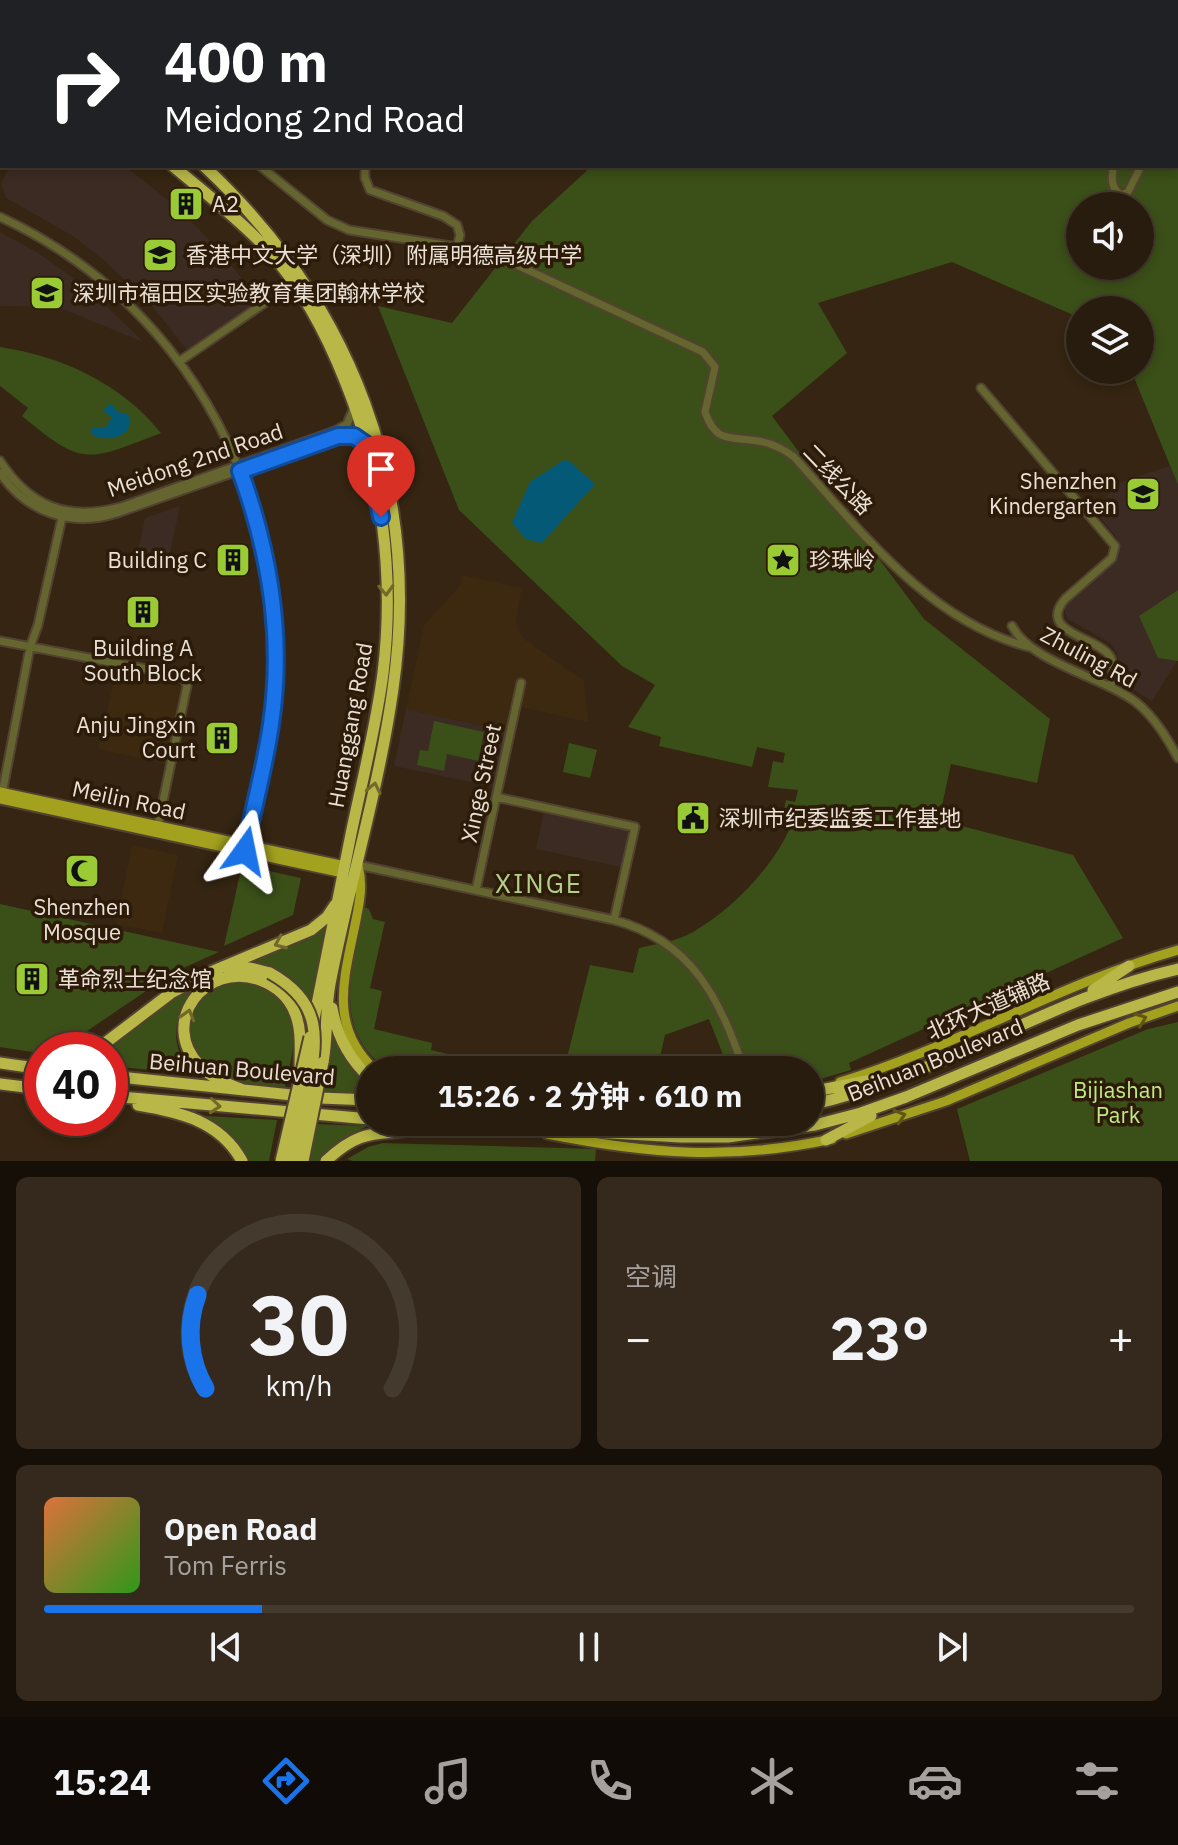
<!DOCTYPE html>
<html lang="zh">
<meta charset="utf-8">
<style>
:root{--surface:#281c0e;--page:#34291c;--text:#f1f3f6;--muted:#a5a19e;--line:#443a2e;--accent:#1a73e8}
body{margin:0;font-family:"IBM Plex Sans","Noto Sans SC",sans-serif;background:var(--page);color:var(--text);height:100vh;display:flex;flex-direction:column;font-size:30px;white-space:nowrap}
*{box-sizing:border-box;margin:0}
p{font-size:26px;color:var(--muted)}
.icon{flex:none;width:44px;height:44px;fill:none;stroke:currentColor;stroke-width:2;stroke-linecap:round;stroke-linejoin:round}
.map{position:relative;height:1161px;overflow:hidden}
.sheet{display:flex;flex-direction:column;gap:16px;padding:16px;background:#160f08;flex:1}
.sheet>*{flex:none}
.banner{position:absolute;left:0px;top:0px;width:1178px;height:168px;box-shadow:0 4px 12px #0003,0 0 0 2px var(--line);background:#202124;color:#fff;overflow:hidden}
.fabs{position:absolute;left:1066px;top:192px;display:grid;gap:16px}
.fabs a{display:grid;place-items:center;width:88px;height:88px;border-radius:50%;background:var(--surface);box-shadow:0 4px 12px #0003,0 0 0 2px var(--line);font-size:40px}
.speed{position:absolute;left:24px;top:1032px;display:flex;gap:16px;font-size:40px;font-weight:700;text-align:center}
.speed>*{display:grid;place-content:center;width:104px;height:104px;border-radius:50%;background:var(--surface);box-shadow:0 4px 12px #0003,0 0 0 2px var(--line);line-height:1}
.speed .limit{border:12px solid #d22;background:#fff;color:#111}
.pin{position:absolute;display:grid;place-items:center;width:68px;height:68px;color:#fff;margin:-82px -34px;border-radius:50% 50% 50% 0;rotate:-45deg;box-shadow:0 0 8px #0007}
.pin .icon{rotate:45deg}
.me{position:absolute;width:88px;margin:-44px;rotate:12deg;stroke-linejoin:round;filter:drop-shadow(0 0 6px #0008)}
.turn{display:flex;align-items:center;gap:28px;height:168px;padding:0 32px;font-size:36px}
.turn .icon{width:104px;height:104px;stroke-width:2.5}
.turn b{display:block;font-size:56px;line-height:68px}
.big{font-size:60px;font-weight:700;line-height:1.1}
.sheet .card{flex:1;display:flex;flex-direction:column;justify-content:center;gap:12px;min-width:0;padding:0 28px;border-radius:12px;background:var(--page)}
.sheet .dial{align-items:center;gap:0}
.dial svg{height:208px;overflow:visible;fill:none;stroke:var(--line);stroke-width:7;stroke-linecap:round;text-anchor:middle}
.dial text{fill:var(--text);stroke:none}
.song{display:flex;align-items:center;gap:24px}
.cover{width:96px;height:96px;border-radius:12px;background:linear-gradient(135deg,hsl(20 70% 55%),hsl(110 70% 35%))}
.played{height:8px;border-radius:4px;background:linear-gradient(90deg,var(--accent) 20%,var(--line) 20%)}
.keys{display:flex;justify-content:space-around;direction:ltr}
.heat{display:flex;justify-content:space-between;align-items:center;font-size:44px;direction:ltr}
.sheet .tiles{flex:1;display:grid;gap:16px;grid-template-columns:1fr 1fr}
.card:last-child{grid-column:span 2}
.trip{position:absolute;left:356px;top:1056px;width:468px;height:80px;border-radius:40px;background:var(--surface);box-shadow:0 4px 12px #0003,0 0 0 2px var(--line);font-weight:700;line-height:80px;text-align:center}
.menu{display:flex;height:128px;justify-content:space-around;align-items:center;background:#100b06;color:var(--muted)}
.menu .icon{width:56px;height:56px}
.menu .selected{color:var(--accent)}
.menu b{font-size:36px;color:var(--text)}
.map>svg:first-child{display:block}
</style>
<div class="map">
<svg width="1178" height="1161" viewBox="0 0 1178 1161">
<rect width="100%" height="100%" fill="#352512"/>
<path fill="#3d290f" d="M462,575L522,588L516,618L518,630L524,639L584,681L588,722L512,705L506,731L406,709L424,625L460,586Z
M116,672L182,687L165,764L98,749Z
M132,845L178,855L162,933L116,924Z"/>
<path fill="#3c2b22" d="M10,166H125L168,200L199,229L241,277L261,307L191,355L152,306L106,262L73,236L6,198L1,183Z
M0,232L38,253L85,286L145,343L58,307L0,306Z
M1170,466L1178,485V590L1140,616L1158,658L1177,661L1152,701L1114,678L1119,663L1117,653L1110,643L1068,619L1064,609L1068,597L1114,559L1120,549L1117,538L1093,508L1122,482Z
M180,506L167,567L136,560L145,518Z
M406,709L506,731L494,787L394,766Z
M544,810L630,828L621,867L536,849Z"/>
<path fill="#3b4f18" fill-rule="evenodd" d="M419,0H1178V485L1131,370H1140V310H1080V318L952,262L818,303L847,353L772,416L924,619L1050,719L1037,783L951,764L939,820L1073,855L1123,938L849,1063L851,1070L810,1082V1070H729L709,1019L665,1035L657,1070H564L590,965L633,973L639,948C656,944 678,941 693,932C733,909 773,867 791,826L781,823L786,800L795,802L798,790L768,787L773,761L783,763L785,753L757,747L752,767L659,746L661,737L628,727L655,685L622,666L459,510L378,306L452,323L532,221L592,166H1176V2H419ZM1080,206H1140V266H1080Z
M0,347C61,356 121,383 161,433C88,461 84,468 22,416L28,408L0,386Z
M1178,590V661L1158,658L1139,616Z
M434,721L484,732L478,761L447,754L444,771L417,765L420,750L428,751Z
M569,743L597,750L590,778L563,772Z
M242,865L301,878L293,915L224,946Z
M0,904L219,952L174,972L62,1048L32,1052L0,1047Z
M363,907L369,909L373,919L385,922L370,988L382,991L374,1029L432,1043L431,1050L490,1064L493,1055L559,1070H388C329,1029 354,967 363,907Z
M328,921L313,1005C298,980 278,966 248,961Z
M236,980C305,996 299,1028 285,1087L237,1083L205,1067L190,1044L189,1023L195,1004L216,985Z
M193,987C173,1020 168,1041 192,1074L110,1066L108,1050L158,1010Z
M1178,1022V1161H970L957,1109L1148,1029Z
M332,1031L345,1058L370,1085V1093L325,1091L324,1077Z
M204,1116L277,1120L269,1161H249L228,1133Z
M313,1124L367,1126L337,1143L318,1161H308Z
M383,1143L596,1149L595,1161H353L347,1159L368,1147Z"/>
<path fill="#045976" d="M109,404L113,405L118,412L128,414C138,436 106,444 91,434L92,427H106L112,417L103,411Z
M564,460L569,461L595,484L542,543L526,539L512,523L530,482Z"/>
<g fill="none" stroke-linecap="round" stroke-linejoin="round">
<g stroke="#524331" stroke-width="11">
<path id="minor" d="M76,2V0
M397,2V0
M1176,33L1178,30
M1176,82L1178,81
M0,163L2,159
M260,166L327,220L349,230L457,247L504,259L703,352L715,367L705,412C716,444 730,436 758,441C772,443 782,448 794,457C859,529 929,622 1029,647
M365,166V178L370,190L443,216L457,225L460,235L457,247
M1114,166C1111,176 1111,191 1122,195L1128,192L1141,166
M0,217C136,280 228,398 262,542C270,578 277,614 276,650C275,718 258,782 245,849
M180,361L266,302
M981,388L1115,546L1112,558L1065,599C1037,632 1096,637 1109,655C1116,664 1112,677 1111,687
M0,461C30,507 67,521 121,507L335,431L347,424L353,410
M0,473C26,512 71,528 117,513L338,436H354L365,443
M1012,626C1031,663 1104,677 1137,703C1155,718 1167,738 1178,758
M0,641L183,676L187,686L157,830
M2,794L30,647L38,625L63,513
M496,797L635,827L614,920
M358,865L614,920C692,941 720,999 744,1070
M476,890L521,683"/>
</g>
<g stroke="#524331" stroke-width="13">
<path id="major" d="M0,792L345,866
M0,799L343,873
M358,865C363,885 360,900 356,920C345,976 327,1025 375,1070
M840,1082C956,1047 1061,983 1178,950
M547,1134C649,1154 729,1161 832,1139
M846,1134L946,1101L1129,1023L1178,1006"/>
</g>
<g stroke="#524331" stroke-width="15">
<path id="highway" d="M0,18L2,20
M0,41L2,42
M0,59L2,60
M0,77L2,78
M0,104L2,102
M173,166C205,193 240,220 269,251C302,288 327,335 345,381C382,472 395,575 383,673C376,727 362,781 351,834C338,897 326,961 313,1024
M204,166C352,304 422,487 393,689C379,788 349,885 330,984C325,1010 328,1036 323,1062
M227,968H250L270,973
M1093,990L1129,966
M332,1008C337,1036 349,1059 370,1078
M96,1050L171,993L213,971L311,930L327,917L335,905
M0,1063L42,1069
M110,1076L320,1098L370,1100
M0,1084L42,1089
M243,1090C227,1084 212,1078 200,1066C158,1023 205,960 260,980C276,986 289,997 295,1013C302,1030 300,1050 300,1068
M810,1092L877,1079
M110,1096L370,1119
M138,1105C180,1112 220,1121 242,1161
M810,1105C939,1077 1049,998 1178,969
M413,1122L681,1137H728L815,1125L861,1113L906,1097L1078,1025L1178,992
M826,1140L871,1116
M326,1161C367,1122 383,1139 429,1126"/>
</g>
<use href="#minor" stroke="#656530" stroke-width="7"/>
<use href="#major" stroke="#a3a11e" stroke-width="9"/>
<use href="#highway" stroke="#b8b748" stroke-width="11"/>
<g stroke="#524331" stroke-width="15" stroke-linecap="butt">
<path id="highway-bridge" d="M270,973C324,1003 318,1040 307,1093C302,1116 297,1138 292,1161
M281,1161L310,1037
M303,1161L323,1062"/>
</g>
<use href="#highway-bridge" stroke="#b8b748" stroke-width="11"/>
</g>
<defs><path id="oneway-chevron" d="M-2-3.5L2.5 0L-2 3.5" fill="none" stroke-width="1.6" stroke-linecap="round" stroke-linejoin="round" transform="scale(2)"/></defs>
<g stroke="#726928">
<use href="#oneway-chevron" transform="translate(386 590) rotate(88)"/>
<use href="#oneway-chevron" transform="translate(374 788) rotate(-78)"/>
<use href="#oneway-chevron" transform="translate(280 943) rotate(157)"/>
<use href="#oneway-chevron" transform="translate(188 1015) rotate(-74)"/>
<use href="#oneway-chevron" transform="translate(215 1106) rotate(5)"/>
</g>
<g stroke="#615712">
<use href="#oneway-chevron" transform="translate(1141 1019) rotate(-21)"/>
<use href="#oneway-chevron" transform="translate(900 1116) rotate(-18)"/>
</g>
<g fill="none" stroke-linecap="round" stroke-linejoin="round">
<g stroke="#114b97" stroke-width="20">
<path id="route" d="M245,851C253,808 265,767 271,724C284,637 270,553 240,471L338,436H354L367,445L381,517"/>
</g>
<use href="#route" stroke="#1a73e8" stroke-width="14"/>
</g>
<defs>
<g id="building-square" transform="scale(1.8)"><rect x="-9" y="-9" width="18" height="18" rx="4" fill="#9acb34" stroke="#2b1b08"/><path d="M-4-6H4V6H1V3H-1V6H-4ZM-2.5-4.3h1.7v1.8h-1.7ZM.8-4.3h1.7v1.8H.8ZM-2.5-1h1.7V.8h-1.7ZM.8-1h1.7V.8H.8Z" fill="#111"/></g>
<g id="school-square" transform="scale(1.8)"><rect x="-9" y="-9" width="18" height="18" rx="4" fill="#9acb34" stroke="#2b1b08"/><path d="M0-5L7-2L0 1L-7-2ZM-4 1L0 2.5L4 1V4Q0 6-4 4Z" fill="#111"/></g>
<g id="sight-square" transform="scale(1.8)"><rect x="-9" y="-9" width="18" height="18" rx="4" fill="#9acb34" stroke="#2b1b08"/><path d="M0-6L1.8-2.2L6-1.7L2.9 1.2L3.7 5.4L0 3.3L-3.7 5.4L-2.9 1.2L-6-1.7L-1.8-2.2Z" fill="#111"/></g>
<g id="civic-square" transform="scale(1.8)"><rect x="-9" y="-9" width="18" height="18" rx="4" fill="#9acb34" stroke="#2b1b08"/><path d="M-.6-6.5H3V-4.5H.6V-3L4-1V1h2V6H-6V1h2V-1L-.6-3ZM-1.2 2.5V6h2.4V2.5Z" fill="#111"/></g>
<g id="mosque-square" transform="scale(1.8)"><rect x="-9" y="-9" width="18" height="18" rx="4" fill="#9acb34" stroke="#2b1b08"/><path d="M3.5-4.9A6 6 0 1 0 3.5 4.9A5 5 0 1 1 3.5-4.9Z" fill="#111"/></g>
</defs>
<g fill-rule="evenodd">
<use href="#building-square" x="186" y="204"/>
<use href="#school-square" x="160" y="255"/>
<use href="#school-square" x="47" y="293"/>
<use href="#school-square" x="1143" y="494"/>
<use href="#building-square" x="233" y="560"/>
<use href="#sight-square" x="783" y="560"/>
<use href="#building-square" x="143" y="612"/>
<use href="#building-square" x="222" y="738"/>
<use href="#civic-square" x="693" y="818"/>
<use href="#mosque-square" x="82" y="871"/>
<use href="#building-square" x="32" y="979"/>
</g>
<g text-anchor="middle" stroke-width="7" stroke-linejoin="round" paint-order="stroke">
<g font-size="22" fill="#ebe0d5" stroke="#2b1b08" text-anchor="start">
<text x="212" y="212">A2</text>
<text x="186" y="263">香港中文大学（深圳）附属明德高级中学</text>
<text x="73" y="301">深圳市福田区实验教育集团翰林学校</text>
<text x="1117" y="489" text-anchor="end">Shenzhen<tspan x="1117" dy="25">Kindergarten</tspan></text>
<text x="207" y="568" text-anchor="end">Building C</text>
<text x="809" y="568">珍珠岭</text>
<text x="143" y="656" text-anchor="middle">Building A<tspan x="143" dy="25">South Block</tspan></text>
<text x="196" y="733" text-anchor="end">Anju Jingxin<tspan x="196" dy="25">Court</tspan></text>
<text x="719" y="826">深圳市纪委监委工作基地</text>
<text x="82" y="915" text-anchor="middle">Shenzhen<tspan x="82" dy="25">Mosque</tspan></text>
<text x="58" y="987">革命烈士纪念馆</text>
</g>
<g font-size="22" fill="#ebe0d5" stroke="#2b1b08">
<text transform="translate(195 460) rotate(-19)" y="8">Meidong 2nd Road</text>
<text transform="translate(838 479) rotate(46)" y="8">二线公路</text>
<text transform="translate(1089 657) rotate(28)" y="8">Zhuling Rd</text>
<text transform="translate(350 725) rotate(-80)" y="8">Huanggang Road</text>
<text transform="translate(481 783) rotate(-78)" y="8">Xinge Street</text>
<text transform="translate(129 800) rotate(12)" y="8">Meilin Road</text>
<text transform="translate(988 1006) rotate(-24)" y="8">北环大道辅路</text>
<text transform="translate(935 1060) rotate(-22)" y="8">Beihuan Boulevard</text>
<text transform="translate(242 1069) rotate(5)" y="8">Beihuan Boulevard</text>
</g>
<g font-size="22" fill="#c1ea84" stroke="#2b1b08">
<text x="1118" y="1098">Bijiashan<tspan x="1118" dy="25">Park</tspan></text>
</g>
<g font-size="26" letter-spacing="2" fill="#b3d088" stroke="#2b1b08">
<text x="539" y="893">XINGE</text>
</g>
</g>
</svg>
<div class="fabs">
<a><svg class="icon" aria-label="sound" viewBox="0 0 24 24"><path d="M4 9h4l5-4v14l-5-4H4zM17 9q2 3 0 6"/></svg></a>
<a><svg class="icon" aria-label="layers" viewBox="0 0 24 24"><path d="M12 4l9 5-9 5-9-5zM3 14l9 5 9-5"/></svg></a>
</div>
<div class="speed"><div class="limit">40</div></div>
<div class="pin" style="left:381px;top:517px;background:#d93025"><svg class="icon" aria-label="arrive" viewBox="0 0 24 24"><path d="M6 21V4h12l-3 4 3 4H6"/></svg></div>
<svg class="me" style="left:245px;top:851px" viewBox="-20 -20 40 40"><path d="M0-17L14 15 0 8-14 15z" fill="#1a73e8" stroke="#fff" stroke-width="4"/></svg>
<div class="trip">15:26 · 2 分钟 · 610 m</div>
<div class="banner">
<div class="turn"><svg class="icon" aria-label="right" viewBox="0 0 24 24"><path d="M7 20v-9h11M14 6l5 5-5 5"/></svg><div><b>400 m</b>Meidong 2nd Road</div></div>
</div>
</div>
<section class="sheet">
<div class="tiles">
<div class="card dial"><svg viewBox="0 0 100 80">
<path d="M14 69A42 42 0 1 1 86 69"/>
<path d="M14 69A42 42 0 0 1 11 33" stroke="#1a73e8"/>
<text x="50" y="56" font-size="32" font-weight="700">30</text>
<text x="50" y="72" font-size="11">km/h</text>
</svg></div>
<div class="card"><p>空调</p>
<div class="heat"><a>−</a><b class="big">23°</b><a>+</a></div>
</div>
<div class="card">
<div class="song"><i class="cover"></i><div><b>Open Road</b><p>Tom Ferris</p></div></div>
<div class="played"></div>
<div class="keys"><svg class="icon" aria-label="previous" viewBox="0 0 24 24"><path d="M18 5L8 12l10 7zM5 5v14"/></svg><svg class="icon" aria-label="pause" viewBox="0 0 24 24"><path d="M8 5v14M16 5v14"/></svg><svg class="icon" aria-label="next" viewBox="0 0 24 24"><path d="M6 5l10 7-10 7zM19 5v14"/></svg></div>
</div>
</div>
</section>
<nav class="menu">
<b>15:24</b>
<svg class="icon selected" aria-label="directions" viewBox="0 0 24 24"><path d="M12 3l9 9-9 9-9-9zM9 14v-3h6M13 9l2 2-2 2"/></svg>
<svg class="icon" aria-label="music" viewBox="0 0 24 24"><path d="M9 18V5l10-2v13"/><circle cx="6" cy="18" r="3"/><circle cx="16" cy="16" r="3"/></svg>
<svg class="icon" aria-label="phone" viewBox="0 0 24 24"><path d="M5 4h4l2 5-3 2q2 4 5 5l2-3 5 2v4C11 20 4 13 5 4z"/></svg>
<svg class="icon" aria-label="climate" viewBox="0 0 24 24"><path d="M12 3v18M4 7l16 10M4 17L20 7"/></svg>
<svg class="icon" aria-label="car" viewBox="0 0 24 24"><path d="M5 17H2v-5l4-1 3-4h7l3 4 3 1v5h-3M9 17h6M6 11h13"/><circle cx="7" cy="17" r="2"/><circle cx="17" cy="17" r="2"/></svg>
<svg class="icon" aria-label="filters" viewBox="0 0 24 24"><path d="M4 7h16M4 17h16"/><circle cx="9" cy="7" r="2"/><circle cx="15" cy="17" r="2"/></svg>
</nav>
